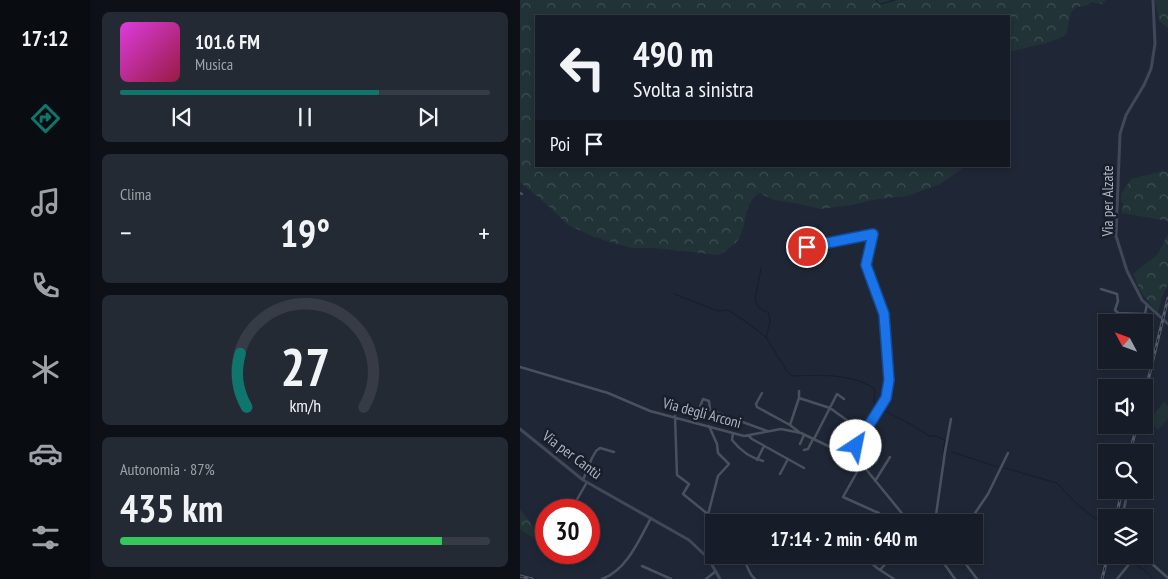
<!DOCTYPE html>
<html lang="it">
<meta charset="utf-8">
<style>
:root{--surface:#171d28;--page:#242a34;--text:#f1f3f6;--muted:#9ea2a8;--line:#363b45;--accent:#0f766e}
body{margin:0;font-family:"PT Sans Narrow",sans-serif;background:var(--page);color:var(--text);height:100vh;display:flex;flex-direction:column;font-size:19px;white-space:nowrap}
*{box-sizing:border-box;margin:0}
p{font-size:16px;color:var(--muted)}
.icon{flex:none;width:28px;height:28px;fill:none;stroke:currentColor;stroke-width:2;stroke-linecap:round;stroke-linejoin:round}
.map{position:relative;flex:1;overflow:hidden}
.drawer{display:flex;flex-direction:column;gap:12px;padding:12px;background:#0d1016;width:430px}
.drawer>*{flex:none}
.hud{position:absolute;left:15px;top:15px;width:475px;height:152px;border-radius:0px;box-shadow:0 2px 8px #0003,0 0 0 1px var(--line);background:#171d28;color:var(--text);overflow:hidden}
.needle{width:32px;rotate:311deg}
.tools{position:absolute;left:578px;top:314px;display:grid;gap:10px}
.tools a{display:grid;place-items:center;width:55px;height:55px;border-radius:0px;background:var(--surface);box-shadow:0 2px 8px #0003,0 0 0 1px var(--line);font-size:25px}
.speed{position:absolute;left:15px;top:499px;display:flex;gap:10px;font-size:25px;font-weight:700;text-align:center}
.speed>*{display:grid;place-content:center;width:65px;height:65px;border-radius:50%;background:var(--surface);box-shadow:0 2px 8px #0003,0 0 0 1px var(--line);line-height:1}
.speed .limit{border:8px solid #d22;background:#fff;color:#111}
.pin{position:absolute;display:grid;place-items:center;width:42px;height:42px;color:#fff;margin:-21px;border:2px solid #fff;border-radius:50%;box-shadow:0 1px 5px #0007}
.me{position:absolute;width:55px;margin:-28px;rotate:34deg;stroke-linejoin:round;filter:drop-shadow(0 0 4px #0008)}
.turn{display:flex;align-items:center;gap:18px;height:105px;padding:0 15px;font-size:22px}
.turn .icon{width:65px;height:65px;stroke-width:2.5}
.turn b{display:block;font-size:35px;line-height:42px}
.then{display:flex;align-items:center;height:48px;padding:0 15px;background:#0003;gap:10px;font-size:19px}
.big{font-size:38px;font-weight:700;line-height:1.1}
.drawer .card{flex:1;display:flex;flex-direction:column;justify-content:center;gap:8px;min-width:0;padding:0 18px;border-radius:8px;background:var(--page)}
.drawer .dial{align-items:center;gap:0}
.dial svg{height:130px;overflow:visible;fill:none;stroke:var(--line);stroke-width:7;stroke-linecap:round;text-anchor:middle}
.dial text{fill:var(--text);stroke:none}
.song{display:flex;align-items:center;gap:15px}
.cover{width:60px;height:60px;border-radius:8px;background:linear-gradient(135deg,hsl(300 70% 55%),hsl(340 70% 35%))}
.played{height:5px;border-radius:2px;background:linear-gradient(90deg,var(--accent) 70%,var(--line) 70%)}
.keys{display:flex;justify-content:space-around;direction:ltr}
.heat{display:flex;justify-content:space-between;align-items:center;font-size:28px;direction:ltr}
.charge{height:8px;border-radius:4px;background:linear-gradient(90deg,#34c759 87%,var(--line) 0)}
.trip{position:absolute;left:185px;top:514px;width:278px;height:50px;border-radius:0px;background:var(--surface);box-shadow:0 2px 8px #0003,0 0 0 1px var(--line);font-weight:700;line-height:50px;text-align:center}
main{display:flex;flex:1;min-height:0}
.dock{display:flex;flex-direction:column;width:90px;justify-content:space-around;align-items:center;background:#090c10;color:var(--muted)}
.dock .icon{width:35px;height:35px}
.dock .active{color:var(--accent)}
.dock b{font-size:22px;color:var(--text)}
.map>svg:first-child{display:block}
</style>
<main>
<nav class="dock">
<b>17:12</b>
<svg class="icon active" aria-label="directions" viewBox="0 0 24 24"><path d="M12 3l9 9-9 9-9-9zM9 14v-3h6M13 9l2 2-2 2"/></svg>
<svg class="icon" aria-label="music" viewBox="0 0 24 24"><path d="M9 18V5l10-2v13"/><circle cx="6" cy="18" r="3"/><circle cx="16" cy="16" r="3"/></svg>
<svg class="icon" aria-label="phone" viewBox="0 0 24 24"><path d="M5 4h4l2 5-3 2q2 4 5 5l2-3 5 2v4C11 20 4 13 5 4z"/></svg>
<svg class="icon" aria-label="climate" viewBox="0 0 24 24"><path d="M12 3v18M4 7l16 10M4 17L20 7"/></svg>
<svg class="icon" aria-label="car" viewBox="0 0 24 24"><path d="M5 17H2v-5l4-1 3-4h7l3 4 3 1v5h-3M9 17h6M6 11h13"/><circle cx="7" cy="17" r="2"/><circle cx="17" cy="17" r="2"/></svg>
<svg class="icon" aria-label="filters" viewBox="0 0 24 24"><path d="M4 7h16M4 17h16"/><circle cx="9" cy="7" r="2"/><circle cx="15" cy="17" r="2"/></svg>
</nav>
<section class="drawer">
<div class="card">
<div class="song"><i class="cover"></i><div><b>101.6 FM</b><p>Musica</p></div></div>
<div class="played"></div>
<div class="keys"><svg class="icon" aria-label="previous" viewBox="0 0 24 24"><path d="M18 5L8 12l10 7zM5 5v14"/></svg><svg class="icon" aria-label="pause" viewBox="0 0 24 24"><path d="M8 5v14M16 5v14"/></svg><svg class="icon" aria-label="next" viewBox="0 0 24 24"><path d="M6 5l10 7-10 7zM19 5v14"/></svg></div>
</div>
<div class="card"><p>Clima</p>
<div class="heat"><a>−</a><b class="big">19°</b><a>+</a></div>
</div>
<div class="card dial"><svg viewBox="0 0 100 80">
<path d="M14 69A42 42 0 1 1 86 69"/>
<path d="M14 69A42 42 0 0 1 10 36" stroke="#0f766e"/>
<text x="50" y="56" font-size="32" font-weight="700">27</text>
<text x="50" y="72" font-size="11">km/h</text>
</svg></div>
<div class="card"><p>Autonomia · 87%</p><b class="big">435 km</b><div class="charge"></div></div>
</section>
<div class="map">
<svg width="648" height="579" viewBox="0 0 648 579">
<defs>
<pattern id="forest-crowns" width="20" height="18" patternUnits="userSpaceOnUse" patternTransform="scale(1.25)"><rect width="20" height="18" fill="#213337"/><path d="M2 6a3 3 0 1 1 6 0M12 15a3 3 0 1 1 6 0" fill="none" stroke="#3f4e52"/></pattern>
</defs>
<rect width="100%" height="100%" fill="#1f2736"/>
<path fill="#213337" d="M644,402L648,406V419L638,430L628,420Z"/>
<path fill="url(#forest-crowns)" d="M0,0H586L582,4L571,2L566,6L555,7L551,13L546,35L530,42L489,52V16H16V166H446L420,184L387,196L358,199L332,205L300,209L280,204L254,200L239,193C221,206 229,223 218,240C214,246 205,251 199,255L134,248H111L74,237L48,225L21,199L0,182Z
M635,0H648V28L639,21Z
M643,171L648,173V221L602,213L603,203L601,202V194L611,179Z
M648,234V284L641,300L638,313L621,292L613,274L638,254Z
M0,510L14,527L18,535L12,537L0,529Z"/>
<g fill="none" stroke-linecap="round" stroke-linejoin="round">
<path stroke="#131e32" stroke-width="1" d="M356,0L360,4L375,0
M241,268L235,300L239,308L249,313L250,323L246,337
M154,294L198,311L208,310L226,322L246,337L267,371L272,376C300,375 331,373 355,389L354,401L356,407L359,408
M363,410L392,425L409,436H416L425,440L423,452
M432,452L478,467
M484,468L537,483L558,505L582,524
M584,526L586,527
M612,560L616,555
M614,563C620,568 630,573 633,579"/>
<path stroke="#4a515e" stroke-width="2.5" d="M0,193L2,194
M277,248L297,246L353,234L346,265L364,314L369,381L366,398L344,436L329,456
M581,289L597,294L598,301L595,310L598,313L625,314L627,304
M0,367L88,393L130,411L224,436L261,429L281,433L329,456L345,468L389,522
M279,391V398
M242,393L236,404L237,407L270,425L279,432
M155,416L157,475L169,484L163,494L189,515
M174,422L183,399L189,401L190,410L247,431
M270,425L279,398L310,408L346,434
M189,426L197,444L198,453L209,464L198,476L185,526L194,534
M213,433L212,440C220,450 231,458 243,461
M229,436L232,439L284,468
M294,439L317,394L324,399
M280,444L284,435
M284,450L288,449L293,439
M616,452V451
M237,460L244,446
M341,465L323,497L354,511L359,513V517
M260,474L268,459
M63,480L72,458L76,451L80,448L94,452
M355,481L370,457
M51,510L67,482
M602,518L608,490
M325,520L329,522
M352,522L359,517L382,516
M415,522L425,452L431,419
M449,522L468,494L488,453
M220,555C228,562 227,573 235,579
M342,555L357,568L374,579
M418,555L435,579
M443,555L445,563L457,579
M622,555L648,578
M122,566L151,579
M360,570L373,555
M82,579C107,570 119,540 131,518
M186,579L196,571
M597,579L610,563L622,555"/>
<path stroke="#404859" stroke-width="3" d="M633,0L635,44L631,69L624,85L606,115L600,134L596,236L607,271L622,300L648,324
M0,429L63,480L169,540L188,558L200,579"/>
<g stroke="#545d6d" stroke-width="3">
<path id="rail" d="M624,397L648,298
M610,452L617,425
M596,518L602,490
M0,576L12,579
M582,579L588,555"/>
</g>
<use href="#rail" stroke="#181e2a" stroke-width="1" stroke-dasharray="4" stroke-linecap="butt"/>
</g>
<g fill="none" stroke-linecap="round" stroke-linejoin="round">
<g stroke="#114b97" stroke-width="12">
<path id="route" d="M287,247L353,234L346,265L364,314L369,380L366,398L336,446"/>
</g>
<use href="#route" stroke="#1a73e8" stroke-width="9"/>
</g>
<g text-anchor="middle" stroke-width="5" stroke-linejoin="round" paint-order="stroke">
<g font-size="15" fill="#acb3c3" stroke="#181e2a">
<text transform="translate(588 201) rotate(-90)" y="5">Via per Alzate</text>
<text transform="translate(182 413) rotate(15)" y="5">Via degli Arconi</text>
<text transform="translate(52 455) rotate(37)" y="5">Via per Cantù</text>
</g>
</g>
</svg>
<div class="tools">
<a><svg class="needle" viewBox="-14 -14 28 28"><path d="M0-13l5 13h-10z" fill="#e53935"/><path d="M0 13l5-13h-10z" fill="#9ea2a8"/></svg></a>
<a><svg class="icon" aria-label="sound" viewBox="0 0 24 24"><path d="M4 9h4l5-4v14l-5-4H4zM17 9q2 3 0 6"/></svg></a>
<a><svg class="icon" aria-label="search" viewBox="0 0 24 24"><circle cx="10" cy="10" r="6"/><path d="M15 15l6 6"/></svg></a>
<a><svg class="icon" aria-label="layers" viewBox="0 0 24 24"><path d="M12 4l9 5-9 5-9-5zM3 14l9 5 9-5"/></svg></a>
</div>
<div class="speed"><div class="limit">30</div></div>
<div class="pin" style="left:287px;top:247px;background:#d93025"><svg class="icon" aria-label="arrive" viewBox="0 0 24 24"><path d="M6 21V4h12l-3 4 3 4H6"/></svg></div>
<svg class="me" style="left:336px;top:446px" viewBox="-20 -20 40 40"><circle r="19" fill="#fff"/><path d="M0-13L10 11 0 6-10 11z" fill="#1a73e8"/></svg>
<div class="trip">17:14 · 2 min · 640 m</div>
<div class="hud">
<div class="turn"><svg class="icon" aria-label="left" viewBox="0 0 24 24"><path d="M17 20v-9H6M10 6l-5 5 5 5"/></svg><div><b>490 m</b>Svolta a sinistra</div></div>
<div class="then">Poi<svg class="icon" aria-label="arrive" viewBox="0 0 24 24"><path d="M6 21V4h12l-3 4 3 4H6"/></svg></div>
</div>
</div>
</main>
